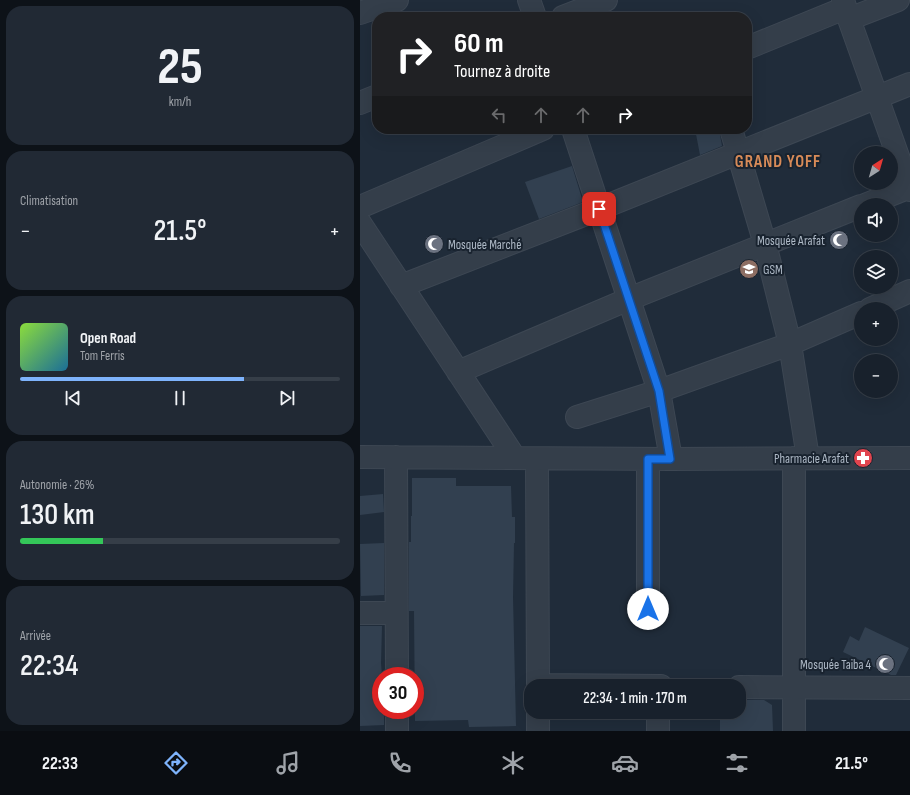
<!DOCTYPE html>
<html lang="fr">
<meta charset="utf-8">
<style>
:root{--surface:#18212c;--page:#212934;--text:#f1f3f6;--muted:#9fa3a9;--line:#363e48;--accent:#7eb3fc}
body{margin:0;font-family:"Sofia Sans Condensed",sans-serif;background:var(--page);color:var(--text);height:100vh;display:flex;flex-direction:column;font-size:15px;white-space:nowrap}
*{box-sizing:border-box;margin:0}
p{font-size:13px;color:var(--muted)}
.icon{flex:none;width:22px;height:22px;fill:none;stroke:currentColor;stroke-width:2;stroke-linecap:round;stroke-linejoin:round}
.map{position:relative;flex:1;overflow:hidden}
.sheet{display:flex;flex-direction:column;gap:6px;padding:6px;background:#0d1218;width:360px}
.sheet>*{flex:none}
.hud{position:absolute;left:12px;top:12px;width:380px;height:122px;border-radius:16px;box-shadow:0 4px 16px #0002,0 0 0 1px var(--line);background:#202124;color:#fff;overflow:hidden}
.needle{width:26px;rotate:37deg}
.fabs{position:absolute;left:494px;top:146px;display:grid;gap:8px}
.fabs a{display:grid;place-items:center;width:44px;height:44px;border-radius:50%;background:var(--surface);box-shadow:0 4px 16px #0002,0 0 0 1px var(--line);font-size:20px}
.speed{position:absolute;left:12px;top:667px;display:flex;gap:8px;font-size:20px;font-weight:700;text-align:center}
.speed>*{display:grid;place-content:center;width:52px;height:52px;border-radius:50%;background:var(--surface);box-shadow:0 4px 16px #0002,0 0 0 1px var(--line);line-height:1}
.speed .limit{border:6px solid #d22;background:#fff;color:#111}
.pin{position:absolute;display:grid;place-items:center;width:34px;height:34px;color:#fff;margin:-17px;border-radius:8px;box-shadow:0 2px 6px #0006}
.me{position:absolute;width:44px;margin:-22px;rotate:0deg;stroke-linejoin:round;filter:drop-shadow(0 0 3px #0008)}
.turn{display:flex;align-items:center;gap:14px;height:84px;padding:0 16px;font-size:18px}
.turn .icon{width:52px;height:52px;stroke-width:2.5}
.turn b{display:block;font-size:28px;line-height:34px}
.lanes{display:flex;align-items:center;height:38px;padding:0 16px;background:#0003;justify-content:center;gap:20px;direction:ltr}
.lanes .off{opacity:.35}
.big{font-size:30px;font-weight:600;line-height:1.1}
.sheet .widget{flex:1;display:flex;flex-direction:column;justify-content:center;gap:6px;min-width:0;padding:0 14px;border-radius:16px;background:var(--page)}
.sheet .dial{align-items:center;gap:0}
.dial b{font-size:52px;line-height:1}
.song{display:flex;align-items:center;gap:12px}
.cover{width:48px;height:48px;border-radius:6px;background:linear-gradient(135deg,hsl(90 70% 55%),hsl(200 70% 35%))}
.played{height:4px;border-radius:2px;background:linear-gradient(90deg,var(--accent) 70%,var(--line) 70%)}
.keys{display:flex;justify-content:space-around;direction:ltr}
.heat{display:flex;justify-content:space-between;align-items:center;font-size:22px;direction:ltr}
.charge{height:6px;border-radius:3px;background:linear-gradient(90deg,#34c759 26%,var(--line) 0)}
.trip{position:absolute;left:164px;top:679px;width:222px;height:40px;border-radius:16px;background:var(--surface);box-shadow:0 4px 16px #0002,0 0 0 1px var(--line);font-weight:600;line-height:40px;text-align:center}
.tab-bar{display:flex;height:64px;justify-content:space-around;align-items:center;background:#0a0d12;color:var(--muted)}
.tab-bar .icon{width:28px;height:28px}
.tab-bar .on{color:var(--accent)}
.tab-bar b{font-size:18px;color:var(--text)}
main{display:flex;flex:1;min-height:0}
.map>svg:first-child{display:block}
</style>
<main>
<section class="sheet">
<div class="widget dial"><b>25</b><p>km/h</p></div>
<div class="widget"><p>Climatisation</p>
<div class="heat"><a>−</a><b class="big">21.5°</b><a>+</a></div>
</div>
<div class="widget">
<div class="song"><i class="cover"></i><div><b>Open Road</b><p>Tom Ferris</p></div></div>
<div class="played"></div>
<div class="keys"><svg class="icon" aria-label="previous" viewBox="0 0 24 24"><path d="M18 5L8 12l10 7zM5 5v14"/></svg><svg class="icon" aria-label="pause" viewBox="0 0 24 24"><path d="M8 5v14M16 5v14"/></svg><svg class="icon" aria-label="next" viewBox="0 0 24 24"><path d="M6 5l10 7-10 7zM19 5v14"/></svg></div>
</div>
<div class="widget"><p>Autonomie · 26%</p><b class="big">130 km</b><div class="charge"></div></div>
<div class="widget"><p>Arrivée</p><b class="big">22:34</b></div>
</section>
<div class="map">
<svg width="550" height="731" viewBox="0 0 550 731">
<rect width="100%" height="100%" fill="#202c3a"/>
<path fill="#324050" d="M335,129H359L362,146L340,155Z
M212,166L223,202L179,219L165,182Z
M52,478H96V486H151L152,517H155V543H154L153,597L156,726L109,727L108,720L55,721L54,611H49V542H51V516H52Z
M23,494L24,512L0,515V496Z
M24,543V595L1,596L0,544Z
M0,626H22L21,663L22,676H21V710H24V725L0,726Z
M505,627L549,648L536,675H531L483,652L490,636L499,641Z
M379,700H404L412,705L413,731H360V712H379Z"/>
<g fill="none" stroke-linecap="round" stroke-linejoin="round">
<g stroke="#3d4753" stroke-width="24">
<path id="minor" d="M169,0L175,17
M483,0L489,19L550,190
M0,13L37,0
M203,17L246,0
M489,19L538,0
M387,48L485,8
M0,103L17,96
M213,129L299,391L311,459
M371,129L405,244L430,344L448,458
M505,205L550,187
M0,207L183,129
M0,223L155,458
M41,286L239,209L550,84
M510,309L550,291
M98,372L269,299L501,206
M217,417L299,391L430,344L501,313
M0,457L311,459L550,458
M36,457L37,676
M177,459L178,686
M288,609V459
M0,613H36
M179,685L301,686
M379,687L550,688
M37,710V731
M178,731V712
M298,731V712
M434,731V458"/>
</g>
<use href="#minor" stroke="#343e4a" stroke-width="22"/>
</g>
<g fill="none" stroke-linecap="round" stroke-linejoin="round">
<g stroke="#114b97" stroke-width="10">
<path id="route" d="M239,209L299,391L310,459H288V609"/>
</g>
<use href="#route" stroke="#1a73e8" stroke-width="7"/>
</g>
<defs>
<g id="mosque-disc" transform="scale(1)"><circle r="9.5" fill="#6b7280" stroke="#19232f"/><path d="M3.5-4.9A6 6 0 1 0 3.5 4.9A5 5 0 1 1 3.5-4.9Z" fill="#fff"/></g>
<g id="school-disc" transform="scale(1)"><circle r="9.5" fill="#8d6e63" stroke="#19232f"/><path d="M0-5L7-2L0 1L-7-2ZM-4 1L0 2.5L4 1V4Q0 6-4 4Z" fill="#fff"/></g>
<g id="pharmacy-disc" transform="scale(1)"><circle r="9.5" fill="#e0444e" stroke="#19232f"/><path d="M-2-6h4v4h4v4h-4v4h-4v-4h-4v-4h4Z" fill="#fff"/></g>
</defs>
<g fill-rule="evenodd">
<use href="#mosque-disc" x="479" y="240"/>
<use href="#mosque-disc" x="74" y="244"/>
<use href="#school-disc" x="389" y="269"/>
<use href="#pharmacy-disc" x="503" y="458"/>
<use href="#mosque-disc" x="525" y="664"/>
</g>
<g text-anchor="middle" stroke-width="4" stroke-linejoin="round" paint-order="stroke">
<g font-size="13" fill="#aeb9c6" stroke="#19232f" text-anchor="end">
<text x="465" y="245">Mosquée Arafat</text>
<text x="88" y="249" text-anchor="start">Mosquée Marché</text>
<text x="403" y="274" text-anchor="start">GSM</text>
<text x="489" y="463">Pharmacie Arafat</text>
<text x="511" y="669">Mosquée Taiba 4</text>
</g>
<g font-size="17" font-weight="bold" letter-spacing="1" fill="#d88b58" stroke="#19232f">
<text x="418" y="167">GRAND YOFF</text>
</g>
</g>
</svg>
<div class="fabs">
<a><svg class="needle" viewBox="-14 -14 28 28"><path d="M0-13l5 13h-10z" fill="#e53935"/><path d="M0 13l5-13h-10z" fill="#9fa3a9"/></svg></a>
<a><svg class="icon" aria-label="sound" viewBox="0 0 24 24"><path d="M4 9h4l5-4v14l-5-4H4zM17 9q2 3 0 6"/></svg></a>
<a><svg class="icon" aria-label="layers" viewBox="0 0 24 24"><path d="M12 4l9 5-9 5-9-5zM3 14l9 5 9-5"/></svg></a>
<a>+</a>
<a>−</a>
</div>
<div class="speed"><div class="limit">30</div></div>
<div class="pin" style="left:239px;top:209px;background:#d93025"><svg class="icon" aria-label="arrive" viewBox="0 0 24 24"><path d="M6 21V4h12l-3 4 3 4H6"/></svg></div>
<svg class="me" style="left:288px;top:609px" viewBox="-20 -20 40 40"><circle r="19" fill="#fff"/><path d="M0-13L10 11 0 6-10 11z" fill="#1a73e8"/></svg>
<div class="trip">22:34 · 1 min · 170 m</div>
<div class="hud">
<div class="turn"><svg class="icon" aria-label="right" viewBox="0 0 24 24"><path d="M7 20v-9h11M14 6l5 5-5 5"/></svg><div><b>60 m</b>Tournez à droite</div></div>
<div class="lanes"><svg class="icon off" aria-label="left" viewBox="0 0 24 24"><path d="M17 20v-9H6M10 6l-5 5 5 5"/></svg><svg class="icon off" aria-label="ahead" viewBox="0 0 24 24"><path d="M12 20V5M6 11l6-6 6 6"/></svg><svg class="icon off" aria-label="ahead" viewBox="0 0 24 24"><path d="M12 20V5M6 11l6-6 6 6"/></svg><svg class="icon" aria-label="right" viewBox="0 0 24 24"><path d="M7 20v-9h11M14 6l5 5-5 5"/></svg></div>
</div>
</div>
</main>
<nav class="tab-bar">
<b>22:33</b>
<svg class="icon on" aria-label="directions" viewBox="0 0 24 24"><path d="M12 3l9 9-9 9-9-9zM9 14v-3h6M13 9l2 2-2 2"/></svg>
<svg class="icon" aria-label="music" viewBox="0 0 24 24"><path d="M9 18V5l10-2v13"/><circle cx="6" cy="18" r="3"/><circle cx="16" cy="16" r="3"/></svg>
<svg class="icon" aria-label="phone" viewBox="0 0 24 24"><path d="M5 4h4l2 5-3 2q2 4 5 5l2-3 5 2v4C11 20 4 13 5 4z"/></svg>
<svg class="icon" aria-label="climate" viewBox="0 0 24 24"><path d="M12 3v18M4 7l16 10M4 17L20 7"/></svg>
<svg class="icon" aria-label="car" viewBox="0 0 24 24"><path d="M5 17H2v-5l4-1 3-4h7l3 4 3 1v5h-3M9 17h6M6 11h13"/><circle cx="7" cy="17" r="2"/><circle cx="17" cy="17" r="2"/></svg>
<svg class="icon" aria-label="filters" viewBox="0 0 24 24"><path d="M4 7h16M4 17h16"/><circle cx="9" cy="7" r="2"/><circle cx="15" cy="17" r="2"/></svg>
<b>21.5°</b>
</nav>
